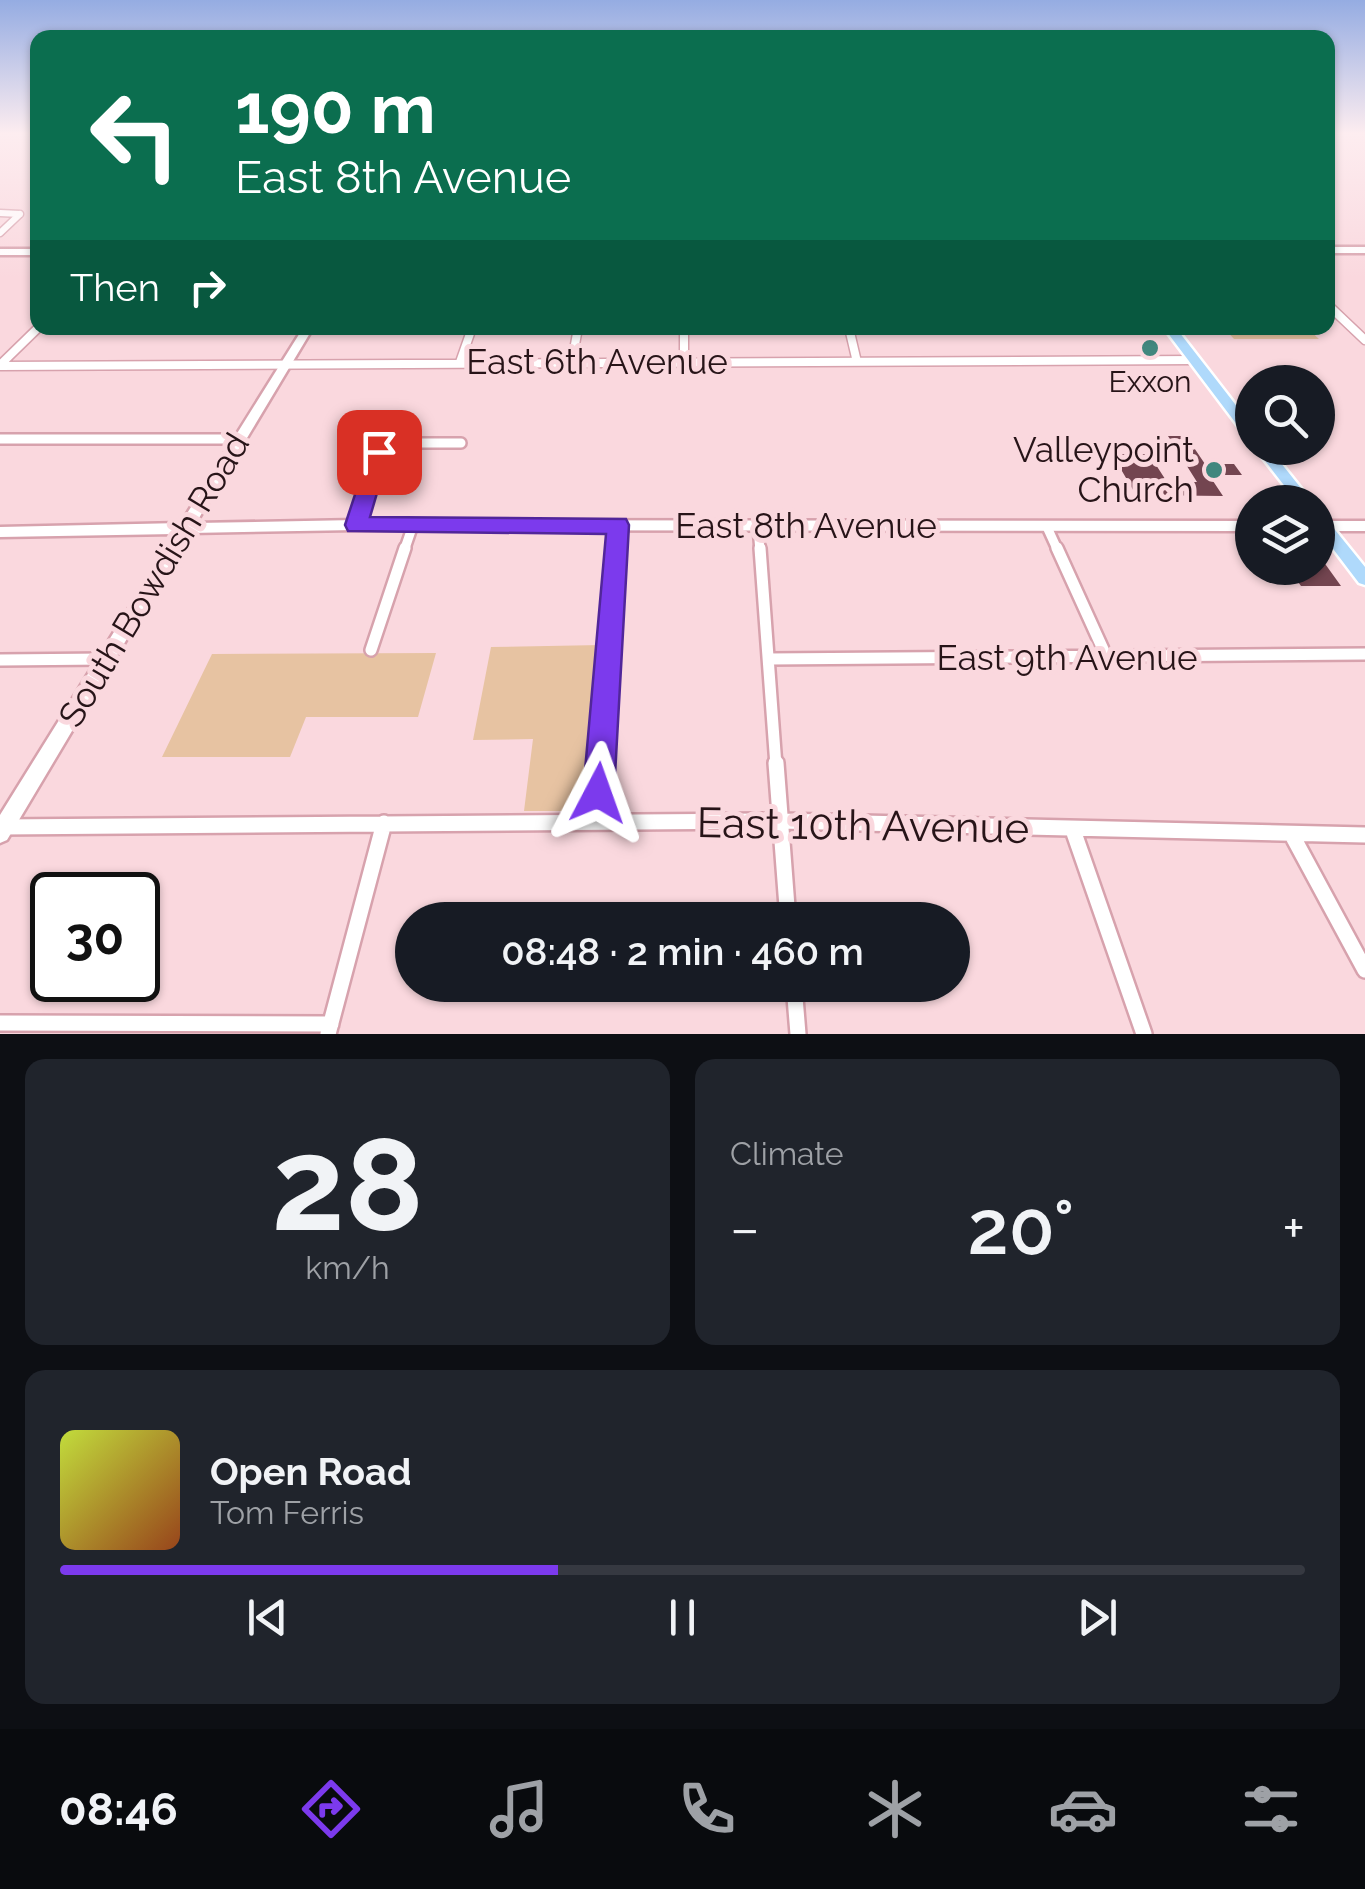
<!DOCTYPE html>
<meta charset="utf-8">
<style>
:root{--surface:#171b24;--page:#20242c;--text:#f1f3f6;--muted:#9ea1a6;--line:#363941;--accent:#7c3aed}
body{margin:0;font-family:Raleway,sans-serif;background:var(--page);color:var(--text);height:100vh;display:flex;flex-direction:column;font-size:38px;white-space:nowrap}
*{box-sizing:border-box;margin:0}
p{font-size:32px;color:var(--muted)}
.icon{flex:none;width:55px;height:55px;fill:none;stroke:currentColor;stroke-width:2;stroke-linecap:round;stroke-linejoin:round}
.map{position:relative;height:1034px;overflow:hidden}
.details{display:flex;flex-direction:column;gap:25px;padding:25px;background:#0d0f14;flex:1}
.details>*{flex:none}
.top-card{position:absolute;left:30px;top:30px;width:1305px;height:305px;border-radius:20px;box-shadow:0 2px 8px #0004;background:#0b6e4f;color:#fff;overflow:hidden}
.tools{position:absolute;left:1235px;top:365px;display:grid;gap:20px}
.tools a{display:grid;place-items:center;width:100px;height:100px;border-radius:50%;background:var(--surface);box-shadow:0 2px 8px #0004;font-size:50px}
.speed{position:absolute;left:30px;top:872px;display:flex;gap:20px;font-size:50px;font-weight:700;text-align:center}
.speed>*{display:grid;place-content:center;width:130px;height:130px;border-radius:50%;background:var(--surface);box-shadow:0 2px 8px #0004;line-height:1}
.speed .limit{border:5px solid #111;border-radius:15px;background:#fff;color:#111}
.pin{position:absolute;display:grid;place-items:center;width:85px;height:85px;color:#fff;margin:-42px;border-radius:20px;box-shadow:0 5px 15px #0006}
.me{position:absolute;width:110px;margin:-55px;rotate:4deg;stroke-linejoin:round;filter:drop-shadow(0 0 8px #0008)}
.turn{display:flex;align-items:center;gap:35px;height:210px;padding:0 40px;font-size:45px}
.turn .icon{width:130px;height:130px;stroke-width:2.5}
.turn b{display:block;font-size:70px;line-height:85px}
.then{display:flex;align-items:center;height:95px;padding:0 40px;background:#0003;gap:20px;font-size:38px}
.big{font-size:75px;font-weight:600;line-height:1.1}
.details .card{flex:1;display:flex;flex-direction:column;justify-content:center;gap:15px;min-width:0;padding:0 35px;border-radius:20px;background:var(--page)}
.details .dial{align-items:center;gap:0}
.dial b{font-size:130px;line-height:1}
.song{display:flex;align-items:center;gap:30px}
.cover{width:120px;height:120px;border-radius:15px;background:linear-gradient(135deg,hsl(70 70% 55%),hsl(20 70% 35%))}
.played{height:10px;border-radius:5px;background:linear-gradient(90deg,var(--accent) 40%,var(--line) 40%)}
.keys{display:flex;justify-content:space-around;direction:ltr}
.heat{display:flex;justify-content:space-between;align-items:center;font-size:55px;direction:ltr}
.details .tiles{flex:1;display:grid;gap:25px;grid-template-columns:1fr 1fr}
.card:last-child{grid-column:span 2}
.trip{position:absolute;left:395px;top:902px;width:575px;height:100px;border-radius:50px;background:var(--surface);box-shadow:0 2px 8px #0004;font-weight:600;line-height:100px;text-align:center}
.tab-bar{display:flex;height:160px;justify-content:space-around;align-items:center;background:#090b0e;color:var(--muted)}
.tab-bar .icon{width:70px;height:70px}
.tab-bar .on{color:var(--accent)}
.tab-bar b{font-size:45px;color:var(--text)}
.map>svg:first-child{display:block}
</style>
<div class="map">
<svg width="1365" height="1034" viewBox="0 0 1365 1034">
<rect width="100%" height="100%" fill="#fad8de"/>
<path fill="#e7c3a2" d="M1224,328H1307L1319,339H1234Z
M601,645L586,811H524L533,739L473,740L491,647Z
M436,653L418,717H306L290,757H162L212,654Z"/>
<path fill="#734550" d="M1168,436H1186L1205,464H1234L1242,475H1209L1223,496L1136,495L1112,454H1149L1167,482H1197Z
M1318,554L1341,586H1301L1288,568H1318Z"/>
<g fill="none" stroke-linecap="round" stroke-linejoin="round">
<g stroke="#d7a2ad" stroke-width="9">
<path id="street-far4" d="M0,213L20,214
M0,233L20,214"/>
</g>
<g stroke="#d7a2ad" stroke-width="11">
<path id="street-far3" d="M1328,305L1365,340
M684,328V362
M849,328L857,362
M572,361L578,328
M460,362L472,328
M0,365L38,328
M0,366L1195,360"/>
</g>
<g stroke="#d7a2ad" stroke-width="14">
<path id="street-far2" d="M1233,409L1252,408
M0,439H240
M356,525L382,443H461
M1047,527L1058,551
M758,528L760,551
M404,551L413,525
M616,551L618,525"/>
</g>
<g stroke="#d7a2ad" stroke-width="16">
<path id="street-far1" d="M760,548L776,766
M1057,548L1107,658
M371,650L405,548
M769,659L1365,654
M0,660L105,659
M600,766L616,548"/>
</g>
<g stroke="#d7a2ad" stroke-width="20">
<path id="street" d="M776,763L788,920
M598,793L600,763
M0,827L780,821L1365,835
M1073,830L1144,1034
M1292,835L1365,970
M794,985L798,1034
M0,1023L331,1024
M328,1034L384,823"/>
</g>
<g stroke="#d7a2ad" stroke-width="5">
<path id="secondary" d="M1328,247H1365V253H1328Z
M0,249H38V255H0Z
M303,328H313L196,523L356,520L1252,521V531L356,530L190,533L7,840L0,843V815L175,534L0,537V527L181,523Z
M1318,521H1365V531H1318Z"/>
</g>
<g stroke="#fff" stroke-width="5">
<path id="primary" d="M1164,328H1176L1252,426V439L1247,438Z
M1255,448H1269L1312,502H1297Z
M1318,513L1323,515L1365,567V585L1359,583L1318,529Z"/>
</g>
<use href="#street-far4" stroke="#fff" stroke-width="6"/>
<use href="#street-far3" stroke="#fff" stroke-width="8"/>
<use href="#street-far2" stroke="#fff" stroke-width="9"/>
<use href="#street-far1" stroke="#fff" stroke-width="11"/>
<use href="#street" stroke="#fff" stroke-width="15"/>
<use href="#secondary" fill="#fff" fill-rule="evenodd"/>
<use href="#primary" fill="#afd9fb" fill-rule="evenodd"/>
</g>
<linearGradient id="sky" x2="0" y2="1"><stop stop-color="#95ace2"/><stop offset="0.48" stop-color="#fdedf0"/><stop offset="1" stop-color="#fdedf0" stop-opacity="0"/></linearGradient>
<rect width="1365" height="278" fill="url(#sky)"/>
<path fill="#7c3aed" stroke="#51269a" stroke-width="2.5" d="M379,445L389,452L370,517L626,519L629,525L614,793L609,804L598,808L587,804L583,793L606,534L348,531L345,525L369,452Z"/>
<g fill="#41877e" stroke="#fad8de" stroke-width="4">
<circle cx="1150" cy="348" r="10"/>
<circle cx="1214" cy="470" r="10"/>
</g>
<g text-anchor="middle" stroke-width="10" stroke-linejoin="round" paint-order="stroke">
<g font-size="30" fill="#271418" stroke="#fad8de">
<text x="1150" y="392">Exxon</text>
</g>
<g font-size="35" fill="#271418" stroke="#fad8de">
<text x="597" y="374">East 6th Avenue</text>
<text x="806" y="538">East 8th Avenue</text>
<text transform="translate(154 580) rotate(-59)" y="12">South Bowdish Road</text>
<text x="1067" y="670">East 9th Avenue</text>
</g>
<g font-size="35" fill="#271418" stroke="#fad8de" text-anchor="end">
<text x="1194" y="462">Valleypoint<tspan x="1194" dy="40">Church</tspan></text>
</g>
<g font-size="42" fill="#271418" stroke="#fad8de">
<text transform="translate(863 825) rotate(1)" y="15">East 10th Avenue</text>
</g>
</g>
</svg>
<div class="tools">
<a><svg class="icon" aria-label="search" viewBox="0 0 24 24"><circle cx="10" cy="10" r="6"/><path d="M15 15l6 6"/></svg></a>
<a><svg class="icon" aria-label="layers" viewBox="0 0 24 24"><path d="M12 4l9 5-9 5-9-5zM3 14l9 5 9-5"/></svg></a>
</div>
<div class="speed"><div class="limit">30</div></div>
<div class="pin" style="left:379px;top:452px;background:#d93025"><svg class="icon" aria-label="arrive" viewBox="0 0 24 24"><path d="M6 21V4h12l-3 4 3 4H6"/></svg></div>
<svg class="me" style="left:598px;top:793px" viewBox="-20 -20 40 40"><path d="M0-17L14 15 0 8-14 15z" fill="#7c3aed" stroke="#fff" stroke-width="4"/></svg>
<div class="trip">08:48 · 2 min · 460 m</div>
<div class="top-card">
<div class="turn"><svg class="icon" aria-label="left" viewBox="0 0 24 24"><path d="M17 20v-9H6M10 6l-5 5 5 5"/></svg><div><b>190 m</b>East 8th Avenue</div></div>
<div class="then">Then<svg class="icon" aria-label="right" viewBox="0 0 24 24"><path d="M7 20v-9h11M14 6l5 5-5 5"/></svg></div>
</div>
</div>
<section class="details">
<div class="tiles">
<div class="card dial"><b>28</b><p>km/h</p></div>
<div class="card"><p>Climate</p>
<div class="heat"><a>−</a><b class="big">20°</b><a>+</a></div>
</div>
<div class="card">
<div class="song"><i class="cover"></i><div><b>Open Road</b><p>Tom Ferris</p></div></div>
<div class="played"></div>
<div class="keys"><svg class="icon" aria-label="previous" viewBox="0 0 24 24"><path d="M18 5L8 12l10 7zM5 5v14"/></svg><svg class="icon" aria-label="pause" viewBox="0 0 24 24"><path d="M8 5v14M16 5v14"/></svg><svg class="icon" aria-label="next" viewBox="0 0 24 24"><path d="M6 5l10 7-10 7zM19 5v14"/></svg></div>
</div>
</div>
</section>
<nav class="tab-bar">
<b>08:46</b>
<svg class="icon on" aria-label="directions" viewBox="0 0 24 24"><path d="M12 3l9 9-9 9-9-9zM9 14v-3h6M13 9l2 2-2 2"/></svg>
<svg class="icon" aria-label="music" viewBox="0 0 24 24"><path d="M9 18V5l10-2v13"/><circle cx="6" cy="18" r="3"/><circle cx="16" cy="16" r="3"/></svg>
<svg class="icon" aria-label="phone" viewBox="0 0 24 24"><path d="M5 4h4l2 5-3 2q2 4 5 5l2-3 5 2v4C11 20 4 13 5 4z"/></svg>
<svg class="icon" aria-label="climate" viewBox="0 0 24 24"><path d="M12 3v18M4 7l16 10M4 17L20 7"/></svg>
<svg class="icon" aria-label="car" viewBox="0 0 24 24"><path d="M5 17H2v-5l4-1 3-4h7l3 4 3 1v5h-3M9 17h6M6 11h13"/><circle cx="7" cy="17" r="2"/><circle cx="17" cy="17" r="2"/></svg>
<svg class="icon" aria-label="filters" viewBox="0 0 24 24"><path d="M4 7h16M4 17h16"/><circle cx="9" cy="7" r="2"/><circle cx="15" cy="17" r="2"/></svg>
</nav>
